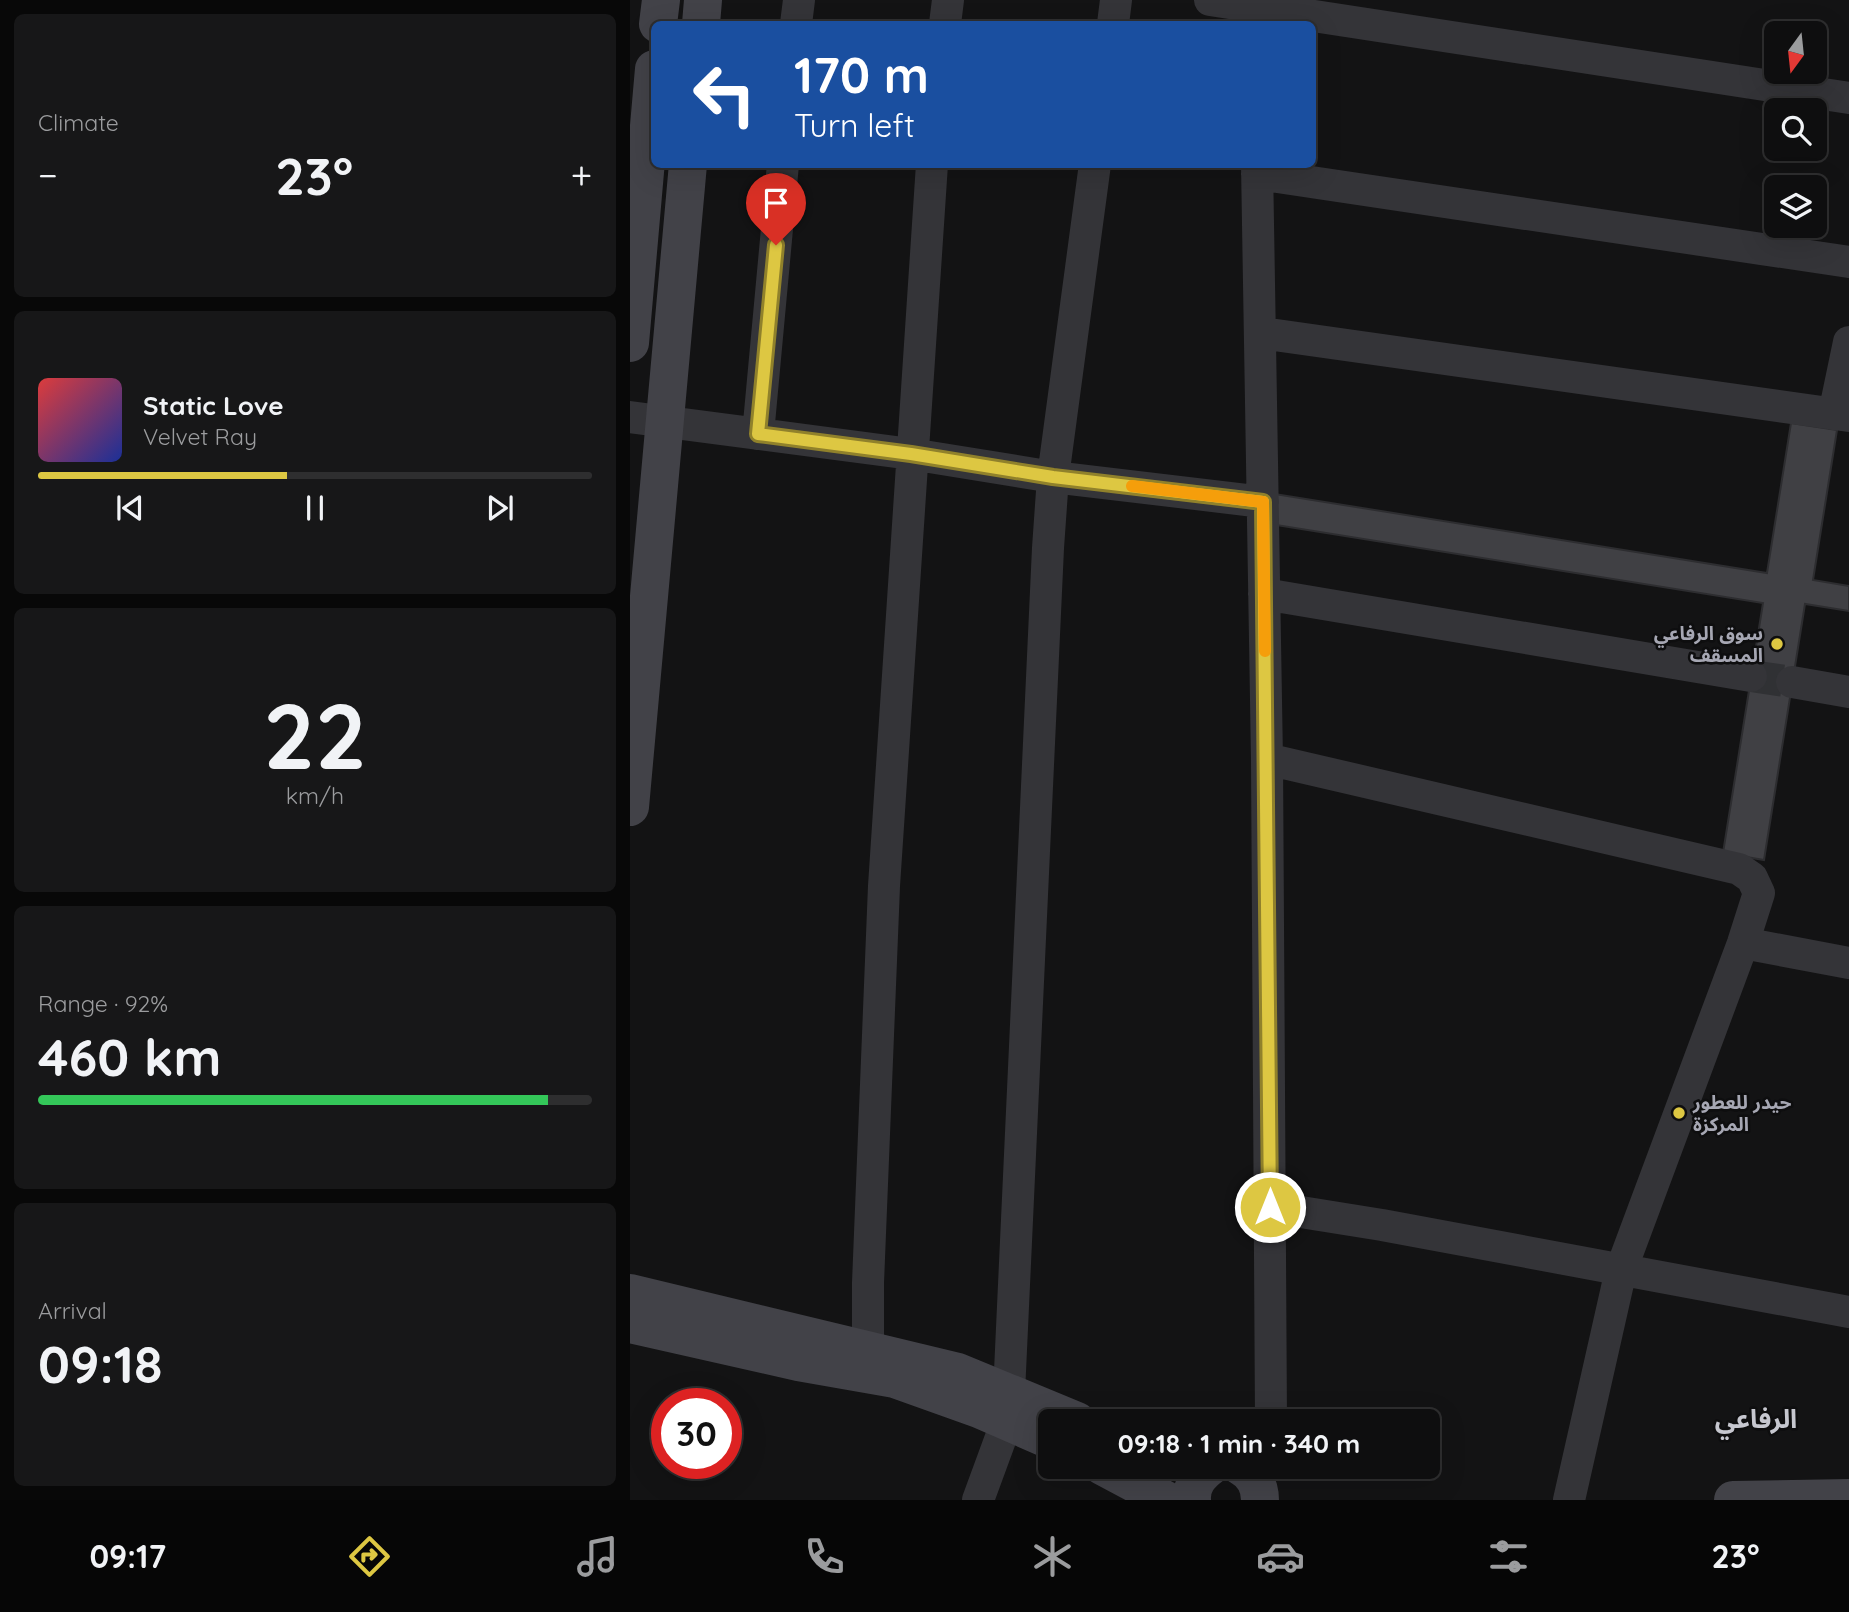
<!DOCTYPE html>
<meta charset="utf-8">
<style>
:root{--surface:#0e0e0f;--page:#171718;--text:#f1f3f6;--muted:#9b9c9e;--line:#2e2e2f;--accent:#ddc742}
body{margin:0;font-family:Quicksand,"Noto Sans Arabic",sans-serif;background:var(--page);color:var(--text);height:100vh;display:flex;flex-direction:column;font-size:26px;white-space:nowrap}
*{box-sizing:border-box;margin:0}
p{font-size:23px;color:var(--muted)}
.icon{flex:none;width:38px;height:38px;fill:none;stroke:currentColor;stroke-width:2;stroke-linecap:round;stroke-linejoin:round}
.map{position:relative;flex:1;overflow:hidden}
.side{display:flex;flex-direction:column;gap:14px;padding:14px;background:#080808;width:630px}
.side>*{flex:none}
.guide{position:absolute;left:21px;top:21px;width:665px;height:147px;border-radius:10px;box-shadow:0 7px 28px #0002,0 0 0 2px var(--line);background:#1a4fa0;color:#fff;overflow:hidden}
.needle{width:46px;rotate:195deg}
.fabs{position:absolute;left:1134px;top:21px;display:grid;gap:14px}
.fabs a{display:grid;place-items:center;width:63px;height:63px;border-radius:10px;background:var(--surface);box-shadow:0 7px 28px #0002,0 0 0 2px var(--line);font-size:35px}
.speed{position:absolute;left:21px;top:1388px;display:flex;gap:14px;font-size:35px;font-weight:700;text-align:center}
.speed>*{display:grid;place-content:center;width:91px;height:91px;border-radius:50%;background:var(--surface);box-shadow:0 7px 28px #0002,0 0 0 2px var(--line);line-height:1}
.speed .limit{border:10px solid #d22;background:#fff;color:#111}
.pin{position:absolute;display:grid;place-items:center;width:60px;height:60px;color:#fff;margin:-72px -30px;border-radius:50% 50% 50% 0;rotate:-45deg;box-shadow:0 0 7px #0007}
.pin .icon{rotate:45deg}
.me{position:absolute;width:77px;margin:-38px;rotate:0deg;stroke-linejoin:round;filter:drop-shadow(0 0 5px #0008)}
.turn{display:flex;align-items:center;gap:24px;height:147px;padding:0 28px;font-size:32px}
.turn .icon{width:91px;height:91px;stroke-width:2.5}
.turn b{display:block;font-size:49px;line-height:60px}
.big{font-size:52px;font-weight:700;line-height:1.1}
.side .card{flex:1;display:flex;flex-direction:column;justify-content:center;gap:10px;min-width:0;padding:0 24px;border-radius:10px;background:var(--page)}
.side .dial{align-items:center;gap:0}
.dial b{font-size:91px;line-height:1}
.song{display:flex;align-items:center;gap:21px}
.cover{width:84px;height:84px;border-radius:10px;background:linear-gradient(135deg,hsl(0 70% 55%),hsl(230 70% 35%))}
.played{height:7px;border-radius:4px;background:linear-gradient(90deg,var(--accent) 45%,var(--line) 45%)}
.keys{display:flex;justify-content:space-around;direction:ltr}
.heat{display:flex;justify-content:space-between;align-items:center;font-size:38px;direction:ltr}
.charge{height:10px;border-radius:5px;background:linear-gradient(90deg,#34c759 92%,var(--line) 0)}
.trip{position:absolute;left:408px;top:1409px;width:402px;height:70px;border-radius:10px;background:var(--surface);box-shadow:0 7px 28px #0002,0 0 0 2px var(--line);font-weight:700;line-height:70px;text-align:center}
.menu{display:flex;height:112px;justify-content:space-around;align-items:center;background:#060606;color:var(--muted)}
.menu .icon{width:49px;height:49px}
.menu .selected{color:var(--accent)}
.menu b{font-size:32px;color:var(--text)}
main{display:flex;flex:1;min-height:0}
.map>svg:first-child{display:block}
</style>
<main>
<section class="side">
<div class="card"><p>Climate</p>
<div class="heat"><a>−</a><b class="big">23°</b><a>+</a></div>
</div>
<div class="card">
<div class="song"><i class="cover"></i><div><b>Static Love</b><p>Velvet Ray</p></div></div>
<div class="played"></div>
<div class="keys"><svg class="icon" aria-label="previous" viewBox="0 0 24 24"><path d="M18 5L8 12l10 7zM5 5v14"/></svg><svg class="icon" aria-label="pause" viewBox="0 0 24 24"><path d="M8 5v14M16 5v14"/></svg><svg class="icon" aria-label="next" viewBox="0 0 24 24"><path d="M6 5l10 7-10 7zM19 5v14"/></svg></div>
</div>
<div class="card dial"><b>22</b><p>km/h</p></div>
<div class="card"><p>Range · 92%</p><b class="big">460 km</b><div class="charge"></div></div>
<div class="card"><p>Arrival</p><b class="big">09:18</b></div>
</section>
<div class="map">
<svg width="1219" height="1500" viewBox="0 0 1219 1500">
<rect width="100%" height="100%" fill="#131314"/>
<path fill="#404044" stroke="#2d2d30" stroke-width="2" d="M1161,423L1207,430L1183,580L1219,586V611L1175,604L1134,860L1093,853L1133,603L634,523L639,493L1137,573Z"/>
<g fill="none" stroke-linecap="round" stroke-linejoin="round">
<path stroke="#303134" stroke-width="32" stroke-dasharray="32 16" stroke-linecap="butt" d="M1121,676L1162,682"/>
<path stroke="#343438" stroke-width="32" d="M580,0L1219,98
M166,24L169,0
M315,24L318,0
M483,24L486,0
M627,164L637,759L641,1421
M627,174L1219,262
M631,333L1219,416
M1204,414L1219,342
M0,417L281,454L423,477L633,502
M128,434L153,164
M634,594L1121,676
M1162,682L1219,692
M637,759L1109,869L1122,878L1129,893L1113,943L991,1270L939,1500
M1113,943L1219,963
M640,1207L752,1225L1219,1312
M238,1349V1283L254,886L302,164
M379,1393L418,548L423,477L465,164
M348,1500L377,1421"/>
<path stroke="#424248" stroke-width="38" d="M28,24L31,0
M71,24L73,0
M0,343L24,69
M0,807L58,164
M0,1293L328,1372L447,1421
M0,1324L168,1362L265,1379L349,1409L420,1440
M472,1466L536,1500
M610,1466C623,1473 630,1485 630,1500
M562,1500C561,1485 569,1475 581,1466
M1103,1500L1219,1498"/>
</g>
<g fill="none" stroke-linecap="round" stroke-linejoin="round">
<g stroke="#90812b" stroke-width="18">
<path id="route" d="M146,245L128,434L281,454L423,477L633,502L640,1207"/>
</g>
<use href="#route" stroke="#ddc742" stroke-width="12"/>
<path stroke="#f59e0b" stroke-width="12" d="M502,486L633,502L635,651"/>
</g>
<g fill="#ddc742" stroke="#0e0e0f" stroke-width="2.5">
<circle cx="1147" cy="644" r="7"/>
<circle cx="1049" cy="1113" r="7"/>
</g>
<g text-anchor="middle" stroke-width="5" stroke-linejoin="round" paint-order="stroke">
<g font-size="19" font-weight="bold" fill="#a6a7b3" stroke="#0e0e0f" text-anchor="end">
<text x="1133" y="640">سوق الرفاعي<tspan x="1133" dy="22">المسقف</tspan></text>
<text x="1063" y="1109" text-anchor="start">حيدر للعطور<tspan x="1063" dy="22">المركزة</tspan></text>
</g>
<g font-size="26" font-weight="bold" fill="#c6c7cf" stroke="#0e0e0f">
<text x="1126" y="1428">الرفاعي</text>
</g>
</g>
</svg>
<div class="fabs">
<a><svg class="needle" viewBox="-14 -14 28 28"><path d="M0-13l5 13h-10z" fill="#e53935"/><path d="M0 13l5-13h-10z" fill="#9b9c9e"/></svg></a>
<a><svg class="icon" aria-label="search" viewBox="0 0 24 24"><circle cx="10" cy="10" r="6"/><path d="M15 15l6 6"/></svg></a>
<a><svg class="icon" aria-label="layers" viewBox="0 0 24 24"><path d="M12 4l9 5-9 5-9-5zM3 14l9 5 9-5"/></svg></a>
</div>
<div class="speed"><div class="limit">30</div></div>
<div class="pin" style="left:146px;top:245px;background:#d93025"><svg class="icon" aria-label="arrive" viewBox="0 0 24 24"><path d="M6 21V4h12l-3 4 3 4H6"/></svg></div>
<svg class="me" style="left:640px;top:1207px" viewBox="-20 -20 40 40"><circle r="17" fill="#ddc742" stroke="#fff" stroke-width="3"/><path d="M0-11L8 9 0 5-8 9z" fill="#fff"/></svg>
<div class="trip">09:18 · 1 min · 340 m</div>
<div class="guide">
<div class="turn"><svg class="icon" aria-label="left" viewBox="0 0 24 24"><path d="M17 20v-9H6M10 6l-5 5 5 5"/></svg><div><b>170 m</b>Turn left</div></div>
</div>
</div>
</main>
<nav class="menu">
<b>09:17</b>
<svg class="icon selected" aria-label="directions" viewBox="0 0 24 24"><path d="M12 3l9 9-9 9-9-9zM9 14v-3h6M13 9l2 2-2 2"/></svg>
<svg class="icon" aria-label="music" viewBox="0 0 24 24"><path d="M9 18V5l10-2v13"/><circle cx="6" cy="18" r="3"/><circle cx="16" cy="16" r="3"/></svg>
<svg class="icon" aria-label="phone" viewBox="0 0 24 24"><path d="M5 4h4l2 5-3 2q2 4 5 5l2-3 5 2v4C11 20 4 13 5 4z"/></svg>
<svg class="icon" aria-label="climate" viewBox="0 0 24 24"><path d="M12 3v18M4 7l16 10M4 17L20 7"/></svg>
<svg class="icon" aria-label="car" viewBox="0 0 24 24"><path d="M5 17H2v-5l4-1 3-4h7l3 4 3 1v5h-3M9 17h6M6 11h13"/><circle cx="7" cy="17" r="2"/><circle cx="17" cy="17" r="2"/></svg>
<svg class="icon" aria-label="filters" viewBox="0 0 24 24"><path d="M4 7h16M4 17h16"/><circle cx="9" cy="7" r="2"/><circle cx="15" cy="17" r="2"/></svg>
<b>23°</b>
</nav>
